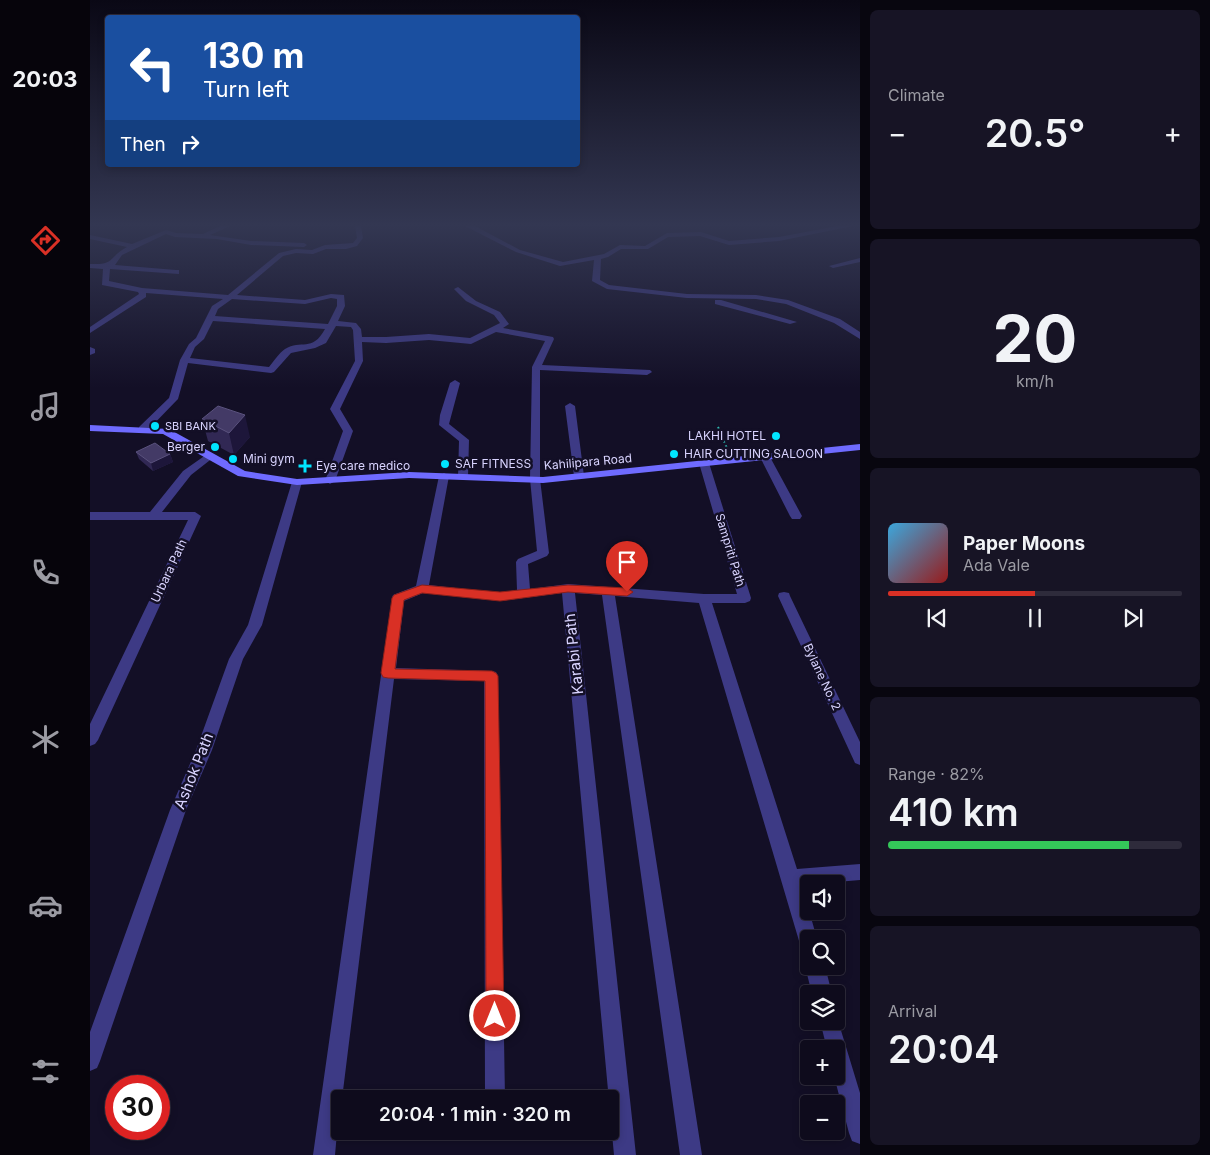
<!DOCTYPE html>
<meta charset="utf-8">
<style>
:root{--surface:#0e0b1c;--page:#171425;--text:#f1f3f6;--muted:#9b9ba3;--line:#2e2b3b;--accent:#d93025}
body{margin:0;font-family:Inter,sans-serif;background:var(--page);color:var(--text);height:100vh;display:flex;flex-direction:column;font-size:19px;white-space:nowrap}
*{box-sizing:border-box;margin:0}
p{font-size:16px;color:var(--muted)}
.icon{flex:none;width:28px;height:28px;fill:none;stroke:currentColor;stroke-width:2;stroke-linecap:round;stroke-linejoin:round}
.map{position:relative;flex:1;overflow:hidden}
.details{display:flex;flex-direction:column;gap:10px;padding:10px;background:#08060f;width:350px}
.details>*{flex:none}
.guide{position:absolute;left:15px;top:15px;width:475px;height:152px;border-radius:5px;box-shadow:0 2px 8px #0003,0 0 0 1px var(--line);background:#1a4fa0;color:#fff;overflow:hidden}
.controls{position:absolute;left:710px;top:875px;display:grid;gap:10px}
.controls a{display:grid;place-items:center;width:45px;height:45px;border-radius:5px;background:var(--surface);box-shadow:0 2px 8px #0003,0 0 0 1px var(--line);font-size:25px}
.speed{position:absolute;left:15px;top:1075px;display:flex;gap:10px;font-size:25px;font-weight:700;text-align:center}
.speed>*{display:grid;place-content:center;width:65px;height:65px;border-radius:50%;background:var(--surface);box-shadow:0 2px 8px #0003,0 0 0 1px var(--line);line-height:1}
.speed .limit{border:8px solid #d22;background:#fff;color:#111}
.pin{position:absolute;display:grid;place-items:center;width:42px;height:42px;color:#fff;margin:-51px -21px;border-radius:50% 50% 50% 0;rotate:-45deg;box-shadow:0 0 5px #0007}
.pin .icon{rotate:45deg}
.me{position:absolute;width:55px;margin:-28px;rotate:0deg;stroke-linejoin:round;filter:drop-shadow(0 0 4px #0008)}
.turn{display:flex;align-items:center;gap:18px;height:105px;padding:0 15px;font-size:22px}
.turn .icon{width:65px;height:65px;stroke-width:2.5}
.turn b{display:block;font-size:35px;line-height:42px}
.then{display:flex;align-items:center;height:48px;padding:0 15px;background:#0003;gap:10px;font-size:19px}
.big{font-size:38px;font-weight:600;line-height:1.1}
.details .tile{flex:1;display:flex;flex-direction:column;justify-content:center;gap:8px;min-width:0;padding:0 18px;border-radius:8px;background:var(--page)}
.details .dial{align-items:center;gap:0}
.dial b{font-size:65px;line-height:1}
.song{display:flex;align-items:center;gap:15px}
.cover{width:60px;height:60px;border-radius:8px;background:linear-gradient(135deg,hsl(200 70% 55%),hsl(0 70% 35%))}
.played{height:5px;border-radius:2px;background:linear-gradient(90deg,var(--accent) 50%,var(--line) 50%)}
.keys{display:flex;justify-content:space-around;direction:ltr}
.heat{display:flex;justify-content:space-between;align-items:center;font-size:28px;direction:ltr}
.charge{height:8px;border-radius:4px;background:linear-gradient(90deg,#34c759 82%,var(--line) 0)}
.trip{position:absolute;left:241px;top:1090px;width:288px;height:50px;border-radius:5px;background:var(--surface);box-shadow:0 2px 8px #0003,0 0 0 1px var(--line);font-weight:600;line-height:50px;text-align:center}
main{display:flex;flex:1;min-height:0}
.tab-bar{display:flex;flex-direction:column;width:90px;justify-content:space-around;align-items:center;background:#06040b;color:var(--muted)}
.tab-bar .icon{width:35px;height:35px}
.tab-bar .on{color:var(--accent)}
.tab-bar b{font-size:22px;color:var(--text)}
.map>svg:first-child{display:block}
</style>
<main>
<nav class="tab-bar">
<b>20:03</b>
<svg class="icon on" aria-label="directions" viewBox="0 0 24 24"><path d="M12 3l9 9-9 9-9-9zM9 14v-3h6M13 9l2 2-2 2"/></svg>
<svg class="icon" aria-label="music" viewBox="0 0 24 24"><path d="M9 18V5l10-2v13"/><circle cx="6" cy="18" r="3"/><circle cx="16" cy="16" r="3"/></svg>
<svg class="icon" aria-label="phone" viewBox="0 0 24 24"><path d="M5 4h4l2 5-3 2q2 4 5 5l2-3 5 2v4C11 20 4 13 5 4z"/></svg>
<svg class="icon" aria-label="climate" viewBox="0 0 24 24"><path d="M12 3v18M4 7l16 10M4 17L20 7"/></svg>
<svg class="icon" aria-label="car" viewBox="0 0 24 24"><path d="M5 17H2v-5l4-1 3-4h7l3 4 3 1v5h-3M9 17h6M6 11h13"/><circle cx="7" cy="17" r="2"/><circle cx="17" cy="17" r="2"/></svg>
<svg class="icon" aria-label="filters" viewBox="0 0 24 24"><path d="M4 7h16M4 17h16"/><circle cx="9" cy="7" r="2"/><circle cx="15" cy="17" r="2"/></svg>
</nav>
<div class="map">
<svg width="770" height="1155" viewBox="0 0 770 1155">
<rect width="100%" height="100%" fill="#130f26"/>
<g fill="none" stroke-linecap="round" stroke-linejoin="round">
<path stroke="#2fb8b0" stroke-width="2" stroke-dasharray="2 3" stroke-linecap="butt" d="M628,427L638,451"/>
<path fill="#3d3a85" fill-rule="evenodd" d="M130,226H140L120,235L161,241L214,243L217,245L214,247L161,245L127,239L85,237L76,234L32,255L25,265L86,270H89V274L20,269L19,281L52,288L138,295L189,253L206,249L222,250L235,245L263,243L267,238L265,226H271L273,238L267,246L256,249H236L223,254L206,253L193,256L147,295L215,300L241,294L254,295L255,306L248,321L266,323L271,329L272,337H296L339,334L380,338L410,323L404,315L376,301L364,289L368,287L386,301L410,312L419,324L413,328L463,337L464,339L452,365L560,370L562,372L557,375L450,370V479L459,553L457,556L438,564L440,589L478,584L614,594H647L609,463L614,460L619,463L661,598L660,601L655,603H622L707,869L770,864V880L712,885L727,939H719V953L712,951L609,603L525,596L612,1155H590L512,595L485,593L546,1155H524L472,593L410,601L333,593L314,601L306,668L401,671L406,672L408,676L415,1099H397L395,1096L394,681L304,679L252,1099H250L245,1155H223L302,598L303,595L326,586L349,476L354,473L359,476L339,585L410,593L427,590L426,562L428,559L447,551L440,479L442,367L455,341L406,332L381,344L339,340L296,343L272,342L273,361L250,409L263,431L245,481L240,484L235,481L253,431L240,409L265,361L263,330L261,327L246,326L236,343L225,348L201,353L184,372L181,373L98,363L88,399L57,431H49V427L79,398L90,360L99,344L106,338L122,306L133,299L56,293V297L0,333V327L49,294L48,292L12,285L13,269L0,268V264C26,265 17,258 37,247L0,239V235L42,244L76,230L86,233L113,234ZM241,298L247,299V306L238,324L125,316L128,309L142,299L215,304ZM123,321L235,329C222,353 211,339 195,349C189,353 183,362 179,367L100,358L105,347L114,339Z
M375,226H385L430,250L473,262L514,254L530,245L555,246L577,233L611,232L639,241L689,237L747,226H763L689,241L639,245L610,236L578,237L558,249H531L518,257L511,259L510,280L519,285L597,294L666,295L698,300L750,319L770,332V339L744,323L696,304L666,299L597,298L517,289L502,281L504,260L470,266L426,252Z
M770,258V262L743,268L739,266Z
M625,300H631L707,322L700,324L625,304Z
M0,347L5,349V353L0,355Z
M365,380L370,383L359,424L379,440L378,477L373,480L368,477L369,441L349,425L350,415L360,383Z
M480,403L485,406L494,476L489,479L484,476L475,406Z
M120,452L125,455L124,457L101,475L72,512H105L111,516L8,740L5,744L0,746V724L98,520H0V512H60L93,471Z
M675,454L680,457L712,516L710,519H702L700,516L670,457Z
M207,479L212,482L172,625L153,659L122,750L96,810L10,1061L7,1068L0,1071V1032L80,810L106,750L139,659L158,625L202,482Z
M694,592L699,593L700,596L770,742V765L765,763L688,596L689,593Z
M718,959L719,966H735L742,994H722L715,966Z
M746,1014L770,1093V1144L762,1141L759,1133L744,1076H746V1049H737L730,1021H746Z"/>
<path fill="#6f6bff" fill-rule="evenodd" d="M0,425L79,429L155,471L207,479L319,472L453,477L770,444V450L453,483L319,478L207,485L148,476L73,434L0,431Z"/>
</g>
<path fill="#312854" d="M112,419L160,437L144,455L118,441Z
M46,452L80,454L83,462L63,471L49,459Z"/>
<path fill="#1d163a" d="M155,415L160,437L144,455L139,433Z
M80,454L83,462L63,471L61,463Z"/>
<path fill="#433a66" stroke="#5a527e" d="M128,406L155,415L139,433L112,419Z
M65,443L80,454L61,463L46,452Z"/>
<linearGradient id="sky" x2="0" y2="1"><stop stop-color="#0a0815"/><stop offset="0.58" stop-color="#333752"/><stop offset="1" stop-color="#333752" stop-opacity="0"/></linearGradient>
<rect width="770" height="388" fill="url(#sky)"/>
<path fill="#d93025" stroke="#8d1f18" d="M332,585L410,592L478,585L537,588L543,592L537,596L478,592L410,601L332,593L314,600L305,669L402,671L406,673L408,676L414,1016L412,1022L405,1025L399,1022L396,1016L395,681L298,678L293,677L291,673L302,598L304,595Z"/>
<g fill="#00e5ff" stroke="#130f26" stroke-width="2">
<circle cx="65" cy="426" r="5"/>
<circle cx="686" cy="436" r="5"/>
<circle cx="125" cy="447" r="5"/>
<circle cx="584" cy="454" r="5"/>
<circle cx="143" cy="459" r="5"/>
<circle cx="355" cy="464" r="5"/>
<path d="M212.5 458.5h5v5h5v5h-5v5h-5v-5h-5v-5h5z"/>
</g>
<g text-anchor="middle" stroke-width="5" stroke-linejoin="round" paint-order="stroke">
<g font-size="11" fill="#d9d4ff" stroke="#130f26" text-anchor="start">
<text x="75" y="430">SBI BANK</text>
</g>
<g font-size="12" fill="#d9d4ff" stroke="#130f26" text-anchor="start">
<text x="676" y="440" text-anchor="end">LAKHI HOTEL</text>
<text x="115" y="451" text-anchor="end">Berger</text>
<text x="594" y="458">HAIR CUTTING SALOON</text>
<text x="153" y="463">Mini gym</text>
<text x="365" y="468">SAF FITNESS</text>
<text x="226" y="470">Eye care medico</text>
</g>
<g font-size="12" fill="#d9d4ff" stroke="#130f26">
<text transform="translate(498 462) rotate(-5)" y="4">Kahilipara Road</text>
<text transform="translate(640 550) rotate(73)" y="4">Sampriti Path</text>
<text transform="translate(79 571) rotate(-65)" y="4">Urbara Path</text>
<text transform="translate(732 677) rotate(65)" y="4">Bylane No. 2</text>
</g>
<g font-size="15" fill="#d9d4ff" stroke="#130f26">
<text transform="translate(484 654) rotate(-96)" y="5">Karabi Path</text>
<text transform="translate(104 771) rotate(-68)" y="5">Ashok Path</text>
</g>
</g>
</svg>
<div class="controls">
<a><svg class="icon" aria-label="sound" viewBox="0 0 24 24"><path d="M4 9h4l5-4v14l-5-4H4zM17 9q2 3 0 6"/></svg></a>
<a><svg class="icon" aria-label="search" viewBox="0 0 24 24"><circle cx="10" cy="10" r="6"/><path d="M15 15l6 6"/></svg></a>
<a><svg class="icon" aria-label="layers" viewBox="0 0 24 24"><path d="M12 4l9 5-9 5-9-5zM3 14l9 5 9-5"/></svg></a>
<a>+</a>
<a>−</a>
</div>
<div class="speed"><div class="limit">30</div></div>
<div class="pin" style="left:537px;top:592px;background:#d93025"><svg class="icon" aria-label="arrive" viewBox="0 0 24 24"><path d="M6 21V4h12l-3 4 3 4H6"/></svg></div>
<svg class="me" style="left:405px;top:1016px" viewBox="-20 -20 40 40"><circle r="17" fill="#d93025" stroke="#fff" stroke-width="3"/><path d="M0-11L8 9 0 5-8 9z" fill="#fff"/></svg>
<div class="trip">20:04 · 1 min · 320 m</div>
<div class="guide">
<div class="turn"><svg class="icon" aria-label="left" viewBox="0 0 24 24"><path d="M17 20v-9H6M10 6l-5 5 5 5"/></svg><div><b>130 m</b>Turn left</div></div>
<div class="then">Then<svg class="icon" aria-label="right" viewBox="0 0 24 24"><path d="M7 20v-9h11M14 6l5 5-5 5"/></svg></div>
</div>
</div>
<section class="details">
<div class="tile"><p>Climate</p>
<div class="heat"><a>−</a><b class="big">20.5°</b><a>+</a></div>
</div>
<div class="tile dial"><b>20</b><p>km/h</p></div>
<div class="tile">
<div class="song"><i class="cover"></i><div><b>Paper Moons</b><p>Ada Vale</p></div></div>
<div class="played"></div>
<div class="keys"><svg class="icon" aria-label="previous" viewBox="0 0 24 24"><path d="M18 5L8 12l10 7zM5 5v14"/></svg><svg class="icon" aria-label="pause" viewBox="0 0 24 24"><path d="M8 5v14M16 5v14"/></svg><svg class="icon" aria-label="next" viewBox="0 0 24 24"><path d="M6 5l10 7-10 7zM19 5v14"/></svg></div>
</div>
<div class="tile"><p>Range · 82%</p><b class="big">410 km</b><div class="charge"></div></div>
<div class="tile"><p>Arrival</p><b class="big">20:04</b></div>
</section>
</main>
